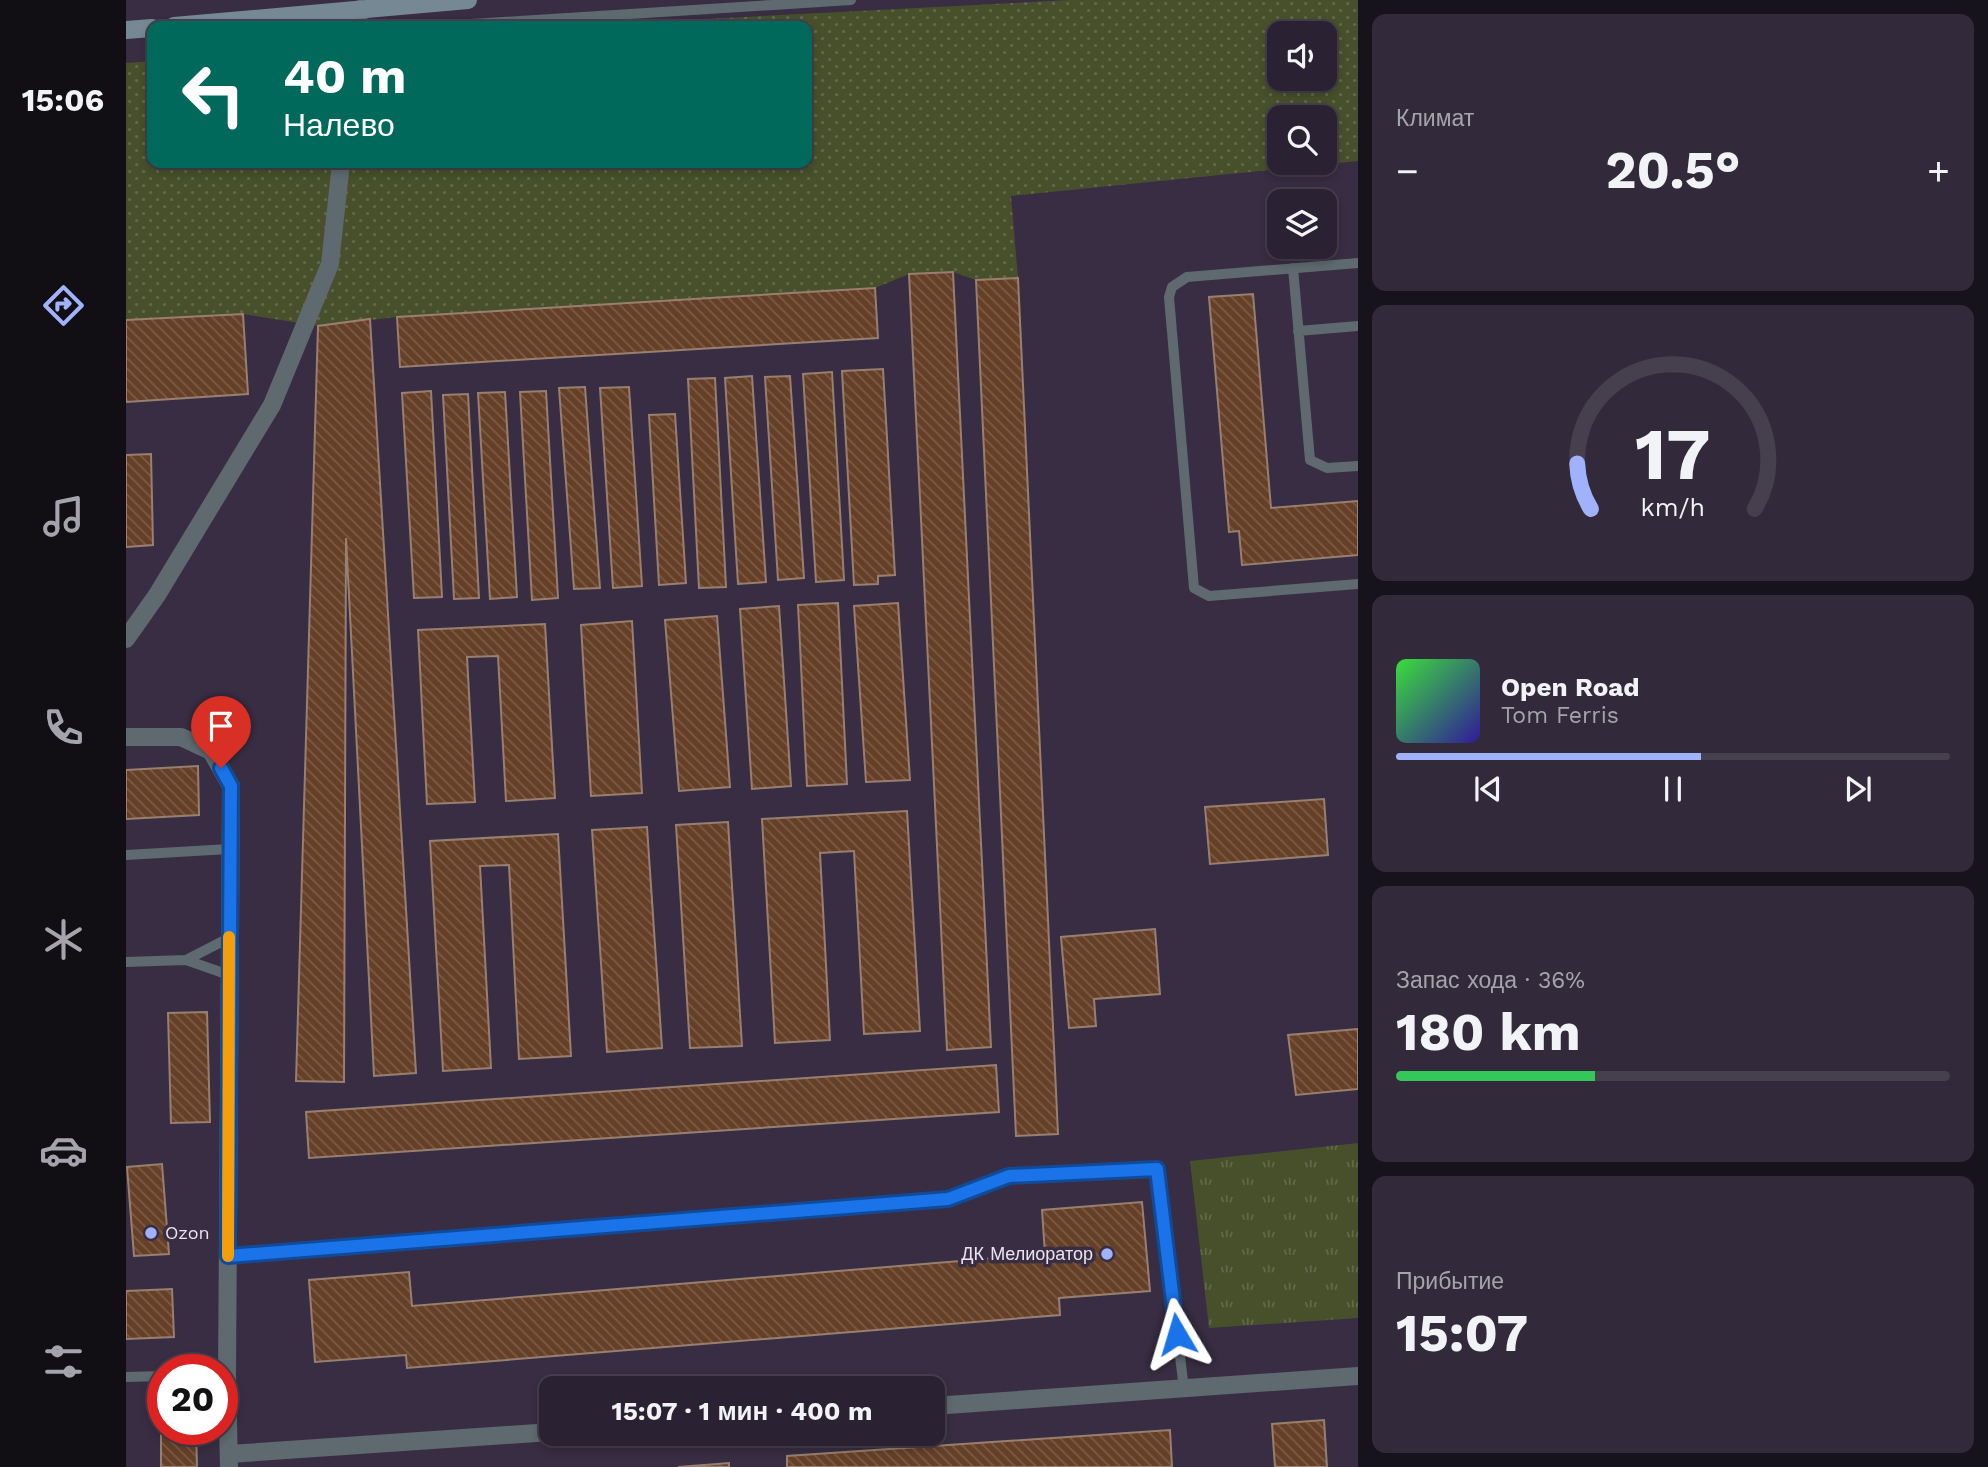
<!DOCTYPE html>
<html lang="ru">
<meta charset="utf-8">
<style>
:root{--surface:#2a2232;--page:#322a3a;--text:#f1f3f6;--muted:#a5a4ac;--line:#463f4d;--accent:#a1b2fd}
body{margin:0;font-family:"Work Sans",sans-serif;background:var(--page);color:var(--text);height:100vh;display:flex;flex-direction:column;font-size:26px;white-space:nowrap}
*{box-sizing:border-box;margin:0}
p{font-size:23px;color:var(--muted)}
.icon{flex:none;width:38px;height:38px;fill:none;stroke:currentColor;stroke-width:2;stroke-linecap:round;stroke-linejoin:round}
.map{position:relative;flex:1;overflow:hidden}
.sheet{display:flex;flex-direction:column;gap:14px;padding:14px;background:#17131c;width:630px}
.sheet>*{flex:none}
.banner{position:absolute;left:21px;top:21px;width:665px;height:147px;border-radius:14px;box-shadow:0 4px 10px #0003,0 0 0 2px var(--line);background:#00695c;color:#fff;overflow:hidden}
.fabs{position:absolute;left:1141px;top:21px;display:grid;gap:14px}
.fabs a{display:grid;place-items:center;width:70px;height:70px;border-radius:14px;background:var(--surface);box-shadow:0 4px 10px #0003,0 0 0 2px var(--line);font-size:35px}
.speed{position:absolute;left:21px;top:1354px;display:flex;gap:14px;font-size:35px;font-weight:700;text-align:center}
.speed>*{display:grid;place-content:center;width:91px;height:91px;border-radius:50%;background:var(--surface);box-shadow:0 4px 10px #0003,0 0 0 2px var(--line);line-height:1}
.speed .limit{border:10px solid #d22;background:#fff;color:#111}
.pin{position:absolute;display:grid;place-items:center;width:60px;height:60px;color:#fff;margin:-72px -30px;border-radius:50% 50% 50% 0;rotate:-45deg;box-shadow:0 0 7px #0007}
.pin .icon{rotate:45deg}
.me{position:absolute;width:77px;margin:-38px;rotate:353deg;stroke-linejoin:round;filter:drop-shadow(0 0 5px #0008)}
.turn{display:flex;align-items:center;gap:24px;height:147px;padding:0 21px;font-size:32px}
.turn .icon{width:91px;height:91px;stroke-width:2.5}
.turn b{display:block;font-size:49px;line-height:60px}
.big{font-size:52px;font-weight:700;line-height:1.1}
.sheet .widget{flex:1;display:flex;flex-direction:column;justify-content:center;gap:10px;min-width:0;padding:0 24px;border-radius:14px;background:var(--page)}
.sheet .dial{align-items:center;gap:0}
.dial svg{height:182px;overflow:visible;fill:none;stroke:var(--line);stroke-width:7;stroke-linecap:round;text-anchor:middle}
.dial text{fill:var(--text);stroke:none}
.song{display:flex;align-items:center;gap:21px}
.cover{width:84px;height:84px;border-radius:10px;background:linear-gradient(135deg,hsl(120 70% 55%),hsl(250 70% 35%))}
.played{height:7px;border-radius:4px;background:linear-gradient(90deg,var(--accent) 55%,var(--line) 55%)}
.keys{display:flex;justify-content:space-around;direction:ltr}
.heat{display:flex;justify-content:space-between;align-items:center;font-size:38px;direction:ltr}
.charge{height:10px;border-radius:5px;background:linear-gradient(90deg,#34c759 36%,var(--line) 0)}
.trip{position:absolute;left:413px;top:1376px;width:406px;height:70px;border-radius:14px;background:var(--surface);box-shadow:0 4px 10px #0003,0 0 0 2px var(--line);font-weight:700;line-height:70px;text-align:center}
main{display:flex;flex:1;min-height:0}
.menu{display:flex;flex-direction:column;width:126px;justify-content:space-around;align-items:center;background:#110e14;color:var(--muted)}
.menu .icon{width:49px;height:49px}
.menu .current{color:var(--accent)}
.menu b{font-size:32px;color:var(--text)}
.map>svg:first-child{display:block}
</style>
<main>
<nav class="menu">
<b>15:06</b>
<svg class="icon current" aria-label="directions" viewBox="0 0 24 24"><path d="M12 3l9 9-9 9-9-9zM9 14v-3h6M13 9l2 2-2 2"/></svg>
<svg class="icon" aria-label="music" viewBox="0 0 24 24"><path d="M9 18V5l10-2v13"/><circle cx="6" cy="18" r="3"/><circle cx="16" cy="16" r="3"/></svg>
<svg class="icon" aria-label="phone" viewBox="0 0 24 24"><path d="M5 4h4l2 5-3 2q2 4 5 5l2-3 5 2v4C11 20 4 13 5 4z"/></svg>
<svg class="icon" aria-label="climate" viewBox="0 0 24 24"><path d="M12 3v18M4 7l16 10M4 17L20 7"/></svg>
<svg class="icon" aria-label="car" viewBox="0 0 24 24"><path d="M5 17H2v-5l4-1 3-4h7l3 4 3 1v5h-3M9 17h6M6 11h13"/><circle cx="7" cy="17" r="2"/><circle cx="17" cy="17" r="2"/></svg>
<svg class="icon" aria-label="filters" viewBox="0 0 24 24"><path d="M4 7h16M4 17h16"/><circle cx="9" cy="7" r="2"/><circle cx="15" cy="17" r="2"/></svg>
</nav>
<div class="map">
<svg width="1232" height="1467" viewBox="0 0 1232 1467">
<defs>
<pattern id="grass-dots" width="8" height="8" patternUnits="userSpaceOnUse" patternTransform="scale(1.75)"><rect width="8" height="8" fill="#47502b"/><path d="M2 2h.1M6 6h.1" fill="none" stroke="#62694a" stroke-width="1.8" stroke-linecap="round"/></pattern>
<pattern id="park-tufts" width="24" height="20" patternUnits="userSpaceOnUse" patternTransform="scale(1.75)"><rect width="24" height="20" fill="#47502b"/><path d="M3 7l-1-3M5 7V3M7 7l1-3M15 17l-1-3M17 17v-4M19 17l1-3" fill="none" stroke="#62694a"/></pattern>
<pattern id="building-back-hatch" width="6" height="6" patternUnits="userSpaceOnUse" patternTransform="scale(1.75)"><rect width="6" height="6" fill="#654027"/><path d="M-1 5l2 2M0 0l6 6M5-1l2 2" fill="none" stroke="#7b5b47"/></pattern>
</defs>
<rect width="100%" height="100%" fill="#382d42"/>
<path fill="url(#grass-dots)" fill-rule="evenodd" d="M944,0H1232V161L885,196L892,278L850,280L827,272L783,274L749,288L271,317L192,326L117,314L0,320V63L26,61V163H681V26H447ZM1153,33H1199V79H1153ZM1153,117H1199V163H1153Z"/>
<path fill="url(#park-tufts)" d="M1232,1143V1318L1083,1328L1064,1161Z"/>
<path fill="url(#building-back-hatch)" stroke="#997f6f" stroke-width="2" d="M827,272L865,1047L821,1050L783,274Z
M892,278L932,1134L890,1136L850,280Z
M749,288L752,338L274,367L271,317Z
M1127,294L1145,508L1232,501V555L1116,565L1113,531L1103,532L1083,297Z
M117,314L122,394L0,402V320Z
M244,319L290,1073L248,1076L220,538L218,1082L170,1081L192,326Z
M757,369L769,575L752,576V584L728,585L716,371Z
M706,372L718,580L690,582L677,374Z
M626,376L640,582L612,584L599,378Z
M664,376L678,578L652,580L639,377Z
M589,378L600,587L573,588L562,379Z
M459,387L474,588L448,589L433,388Z
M503,387L516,586L487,588L474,388Z
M305,391L316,597L288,598L276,393Z
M420,391L432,598L406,600L394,392Z
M379,392L391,597L364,599L352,393Z
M342,394L353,598L328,599L317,395Z
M549,414L560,583L533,585L523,415Z
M25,454L27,545L0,547V455Z
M712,603L721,784L681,786L672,605Z
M772,603L784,780L740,782L728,606Z
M653,606L665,786L626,789L614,609Z
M591,616L604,787L553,791L539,620Z
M506,621L516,793L465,796L455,625Z
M419,624L429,798L380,801L372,656L341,657L349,802L301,804L292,630Z
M72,766L73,815L0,819V770Z
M1198,799L1202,855L1084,864L1079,807Z
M781,811L794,1031L738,1034L728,851L694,853L704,1040L649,1043L636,819Z
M602,822L616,1046L564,1048L550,825Z
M521,827L536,1048L481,1052L466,830Z
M432,834L445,1056L393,1059L383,865L354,866L365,1068L317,1071L304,841Z
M1029,929L1034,994L968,999L970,1026L943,1028L935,937Z
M81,1012L84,1122L45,1123L42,1013Z
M1232,1029V1089L1170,1095L1162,1035Z
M870,1065L873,1112L183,1158L180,1112Z
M36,1164L43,1254L8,1256L1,1167Z
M1016,1202L1024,1291L933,1298L934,1315L281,1368L280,1355L189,1362L183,1280L283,1272L286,1306L919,1254L916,1210Z
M46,1289L48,1337L0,1339V1291Z
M1198,1420L1201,1467H1149L1146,1424Z
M35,1428L70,1430L71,1467H35Z
M1044,1430L1046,1467H661V1456Z
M603,1463V1467H552Z"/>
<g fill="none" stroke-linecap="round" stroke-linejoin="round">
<path stroke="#5e6970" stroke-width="10" d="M313,26L725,0
M1232,263L1061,277L1046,287L1043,297L1068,588L1083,596L1232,584
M1167,268L1184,460L1201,468L1232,466
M1172,331L1232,326
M0,855L103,849
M60,960L103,938
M0,962L60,960L103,975
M102,1256L823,1199L883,1176L1031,1169L1058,1389
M0,1377L37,1376"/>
<path stroke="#5e6970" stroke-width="18" d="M231,26L234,9
M0,639L31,595L146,405L204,264L215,163
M0,737H55L85,751L105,786L101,1375L103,1467
M807,1406L1232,1376
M103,1454L425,1432"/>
<path stroke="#768893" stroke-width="18" d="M48,26L342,0
M0,30L26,28"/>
</g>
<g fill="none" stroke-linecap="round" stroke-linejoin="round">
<g stroke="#114b97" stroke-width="18">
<path id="route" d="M95,768L105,786L102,1256L822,1199L883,1176L1031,1169L1051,1334"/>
</g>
<use href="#route" stroke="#1a73e8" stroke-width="12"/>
<path stroke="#f59e0b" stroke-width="12" d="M102,1256L103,937"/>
</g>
<g fill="#a1b2fd" stroke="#382d42" stroke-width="2.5">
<circle cx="25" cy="1233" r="7"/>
<circle cx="981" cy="1254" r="7"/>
</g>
<g text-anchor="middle" stroke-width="7" stroke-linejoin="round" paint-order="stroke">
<g font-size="18" fill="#eae3f1" stroke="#382d42" text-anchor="start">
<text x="39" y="1239">Ozon</text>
<text x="967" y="1260" text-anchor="end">ДК Мелиоратор</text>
</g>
</g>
</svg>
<div class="fabs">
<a><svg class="icon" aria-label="sound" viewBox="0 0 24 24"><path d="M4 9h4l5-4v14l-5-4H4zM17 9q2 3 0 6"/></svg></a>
<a><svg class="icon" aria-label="search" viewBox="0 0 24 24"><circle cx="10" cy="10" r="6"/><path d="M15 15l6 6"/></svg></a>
<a><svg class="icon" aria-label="layers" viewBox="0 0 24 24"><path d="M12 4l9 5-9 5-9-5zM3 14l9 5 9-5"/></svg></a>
</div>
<div class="speed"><div class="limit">20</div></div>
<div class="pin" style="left:95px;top:768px;background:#d93025"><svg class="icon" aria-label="arrive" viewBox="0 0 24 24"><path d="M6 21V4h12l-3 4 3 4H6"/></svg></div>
<svg class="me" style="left:1051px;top:1334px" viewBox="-20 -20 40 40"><path d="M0-17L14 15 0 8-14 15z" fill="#1a73e8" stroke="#fff" stroke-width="4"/></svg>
<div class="trip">15:07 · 1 мин · 400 m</div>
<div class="banner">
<div class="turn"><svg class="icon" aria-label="left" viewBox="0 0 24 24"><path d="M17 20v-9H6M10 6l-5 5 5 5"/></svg><div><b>40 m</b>Налево</div></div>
</div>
</div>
<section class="sheet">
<div class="widget"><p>Климат</p>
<div class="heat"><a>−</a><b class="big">20.5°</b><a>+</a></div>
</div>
<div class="widget dial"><svg viewBox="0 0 100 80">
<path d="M14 69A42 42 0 1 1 86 69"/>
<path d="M14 69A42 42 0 0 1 8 49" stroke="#a1b2fd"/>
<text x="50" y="56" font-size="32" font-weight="700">17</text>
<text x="50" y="72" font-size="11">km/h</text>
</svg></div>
<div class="widget">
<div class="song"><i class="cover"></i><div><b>Open Road</b><p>Tom Ferris</p></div></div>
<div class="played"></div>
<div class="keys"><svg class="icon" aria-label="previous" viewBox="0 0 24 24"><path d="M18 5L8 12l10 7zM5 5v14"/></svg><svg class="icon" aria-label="pause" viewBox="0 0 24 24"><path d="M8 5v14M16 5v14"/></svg><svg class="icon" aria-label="next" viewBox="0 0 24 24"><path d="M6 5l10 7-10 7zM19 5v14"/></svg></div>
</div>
<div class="widget"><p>Запас хода · 36%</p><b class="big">180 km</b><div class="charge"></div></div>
<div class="widget"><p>Прибытие</p><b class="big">15:07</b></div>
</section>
</main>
